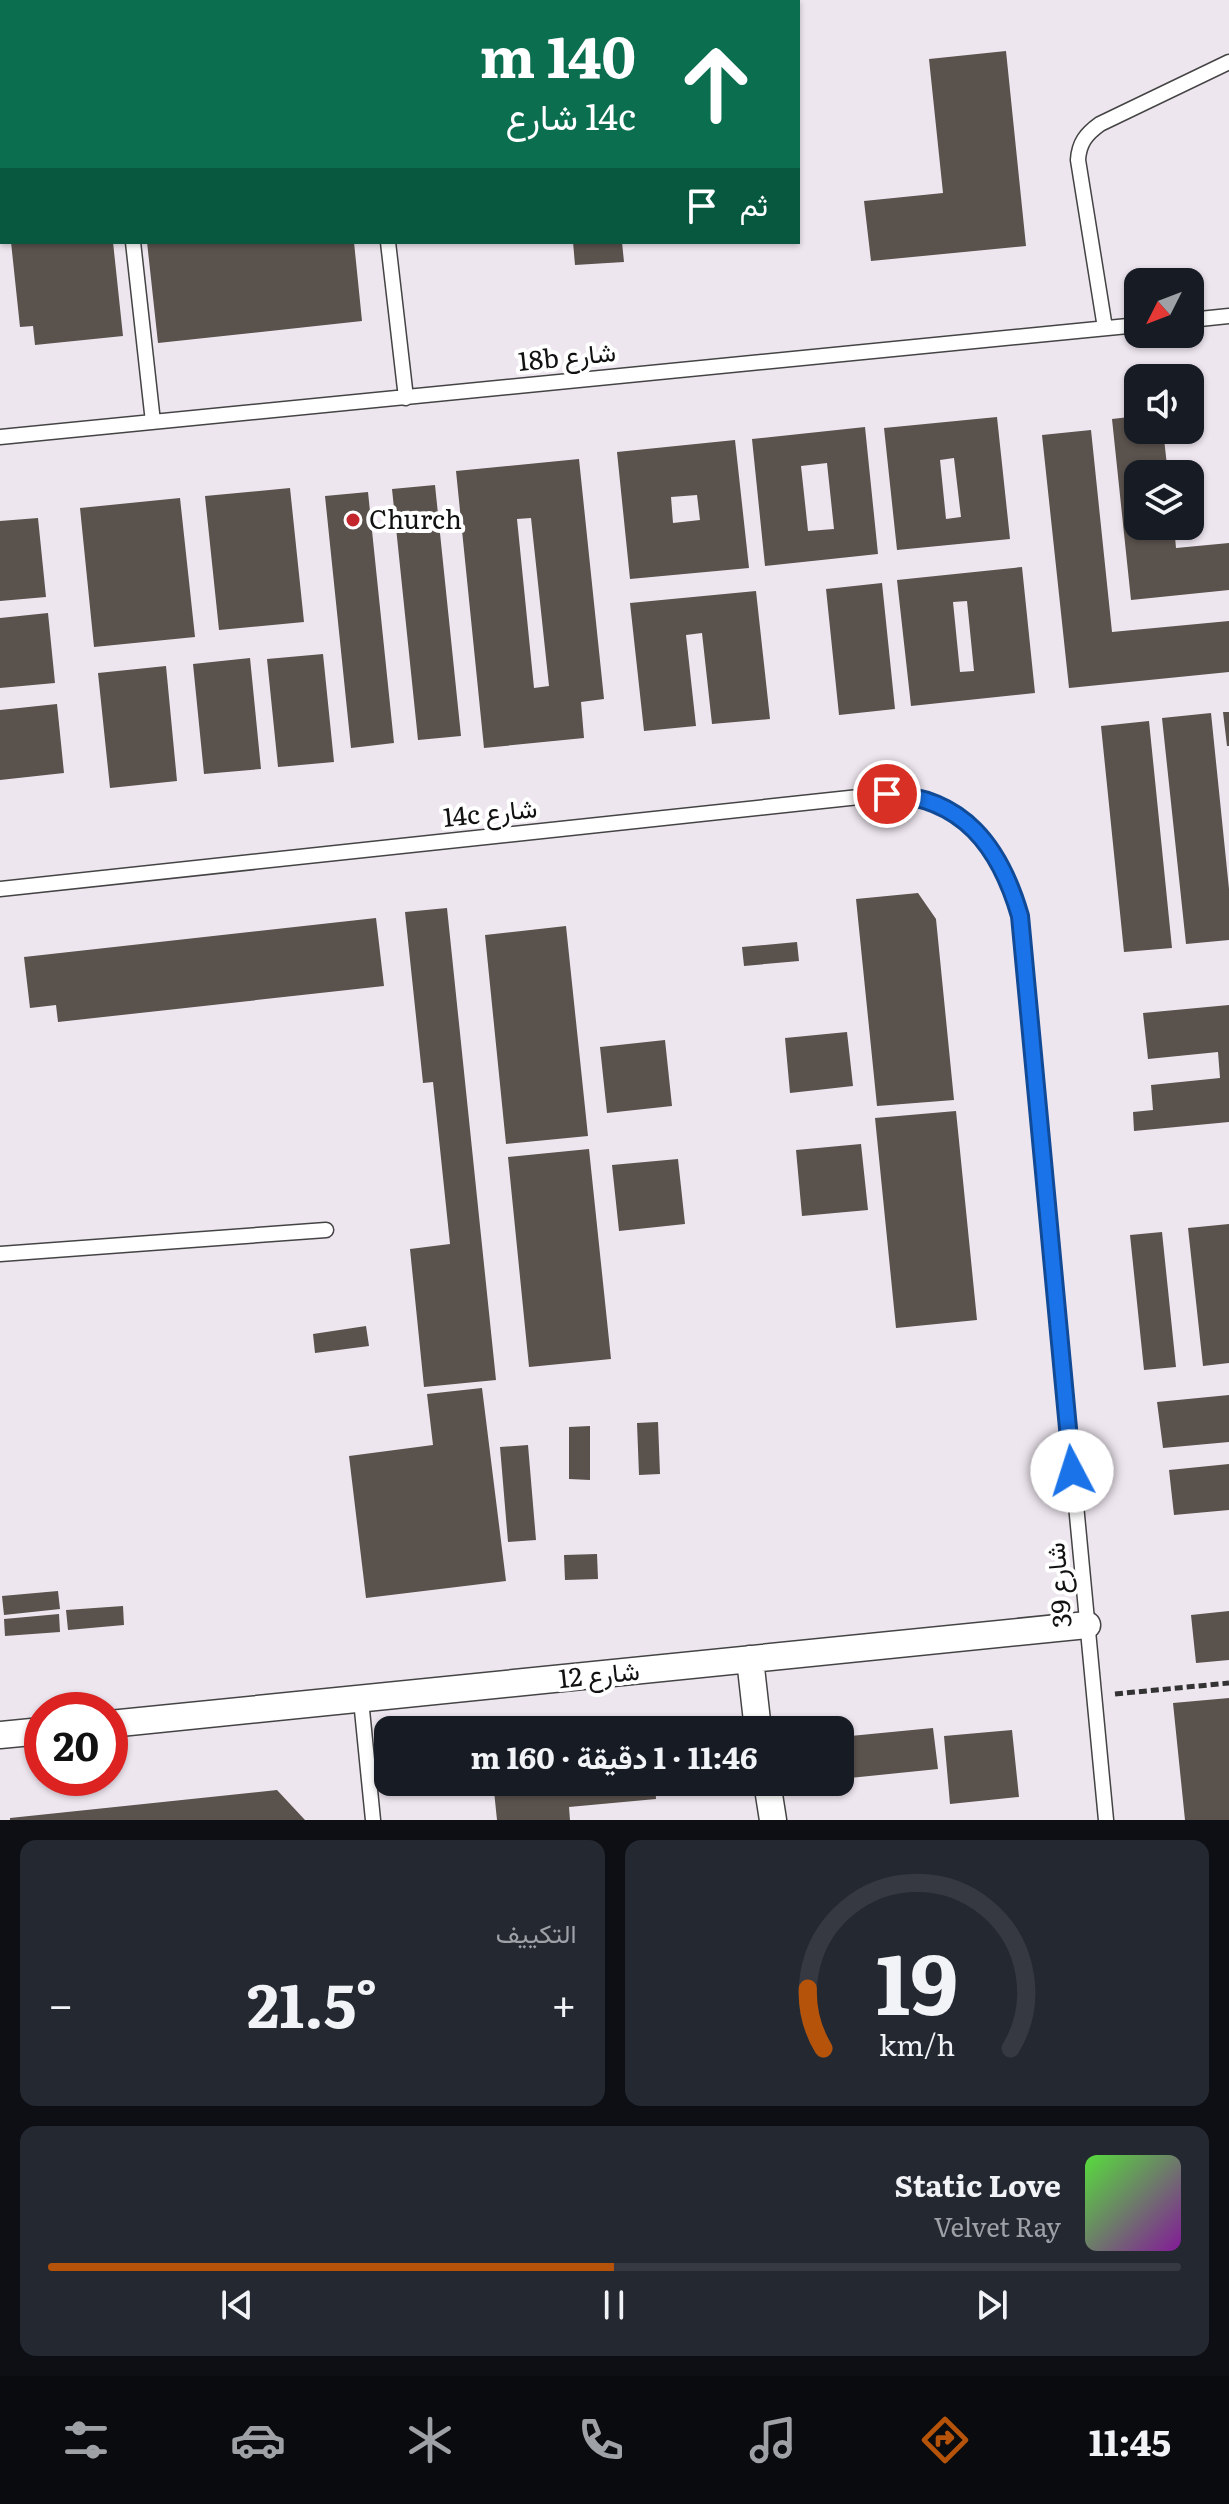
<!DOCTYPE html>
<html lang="ar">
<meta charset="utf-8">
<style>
:root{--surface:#171b24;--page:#242831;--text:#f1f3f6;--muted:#9ea1a6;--line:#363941;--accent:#b45309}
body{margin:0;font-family:Literata,Vazirmatn,serif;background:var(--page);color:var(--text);direction:rtl;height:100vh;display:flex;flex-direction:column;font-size:30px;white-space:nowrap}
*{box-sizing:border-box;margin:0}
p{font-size:26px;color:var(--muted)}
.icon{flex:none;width:44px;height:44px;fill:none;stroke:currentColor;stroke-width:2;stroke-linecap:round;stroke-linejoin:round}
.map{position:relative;height:1820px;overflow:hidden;direction:ltr}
.panel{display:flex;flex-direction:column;gap:20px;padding:20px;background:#0d0f14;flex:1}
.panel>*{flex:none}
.guide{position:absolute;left:0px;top:0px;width:800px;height:244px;box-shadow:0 2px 6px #0004;direction:rtl;background:#0b6e4f;color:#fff;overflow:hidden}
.needle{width:52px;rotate:228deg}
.tools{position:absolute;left:1124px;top:268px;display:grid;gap:16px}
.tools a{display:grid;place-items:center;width:80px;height:80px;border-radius:16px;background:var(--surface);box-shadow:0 2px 6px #0004;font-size:40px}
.speed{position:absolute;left:24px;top:1692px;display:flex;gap:16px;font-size:40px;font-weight:700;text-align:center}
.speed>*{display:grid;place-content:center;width:104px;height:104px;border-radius:50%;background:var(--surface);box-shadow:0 2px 6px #0004;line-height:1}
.speed .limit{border:12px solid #d22;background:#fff;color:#111}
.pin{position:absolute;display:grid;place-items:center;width:68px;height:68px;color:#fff;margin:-34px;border:4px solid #fff;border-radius:50%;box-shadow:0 2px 8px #0007}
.me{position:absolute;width:88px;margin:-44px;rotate:355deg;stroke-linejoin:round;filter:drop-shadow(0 0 6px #0008)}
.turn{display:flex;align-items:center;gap:28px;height:168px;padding:0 32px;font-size:36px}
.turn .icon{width:104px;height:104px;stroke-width:2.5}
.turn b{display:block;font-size:56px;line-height:68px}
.then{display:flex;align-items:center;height:76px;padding:0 32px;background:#0003;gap:16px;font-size:30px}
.big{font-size:60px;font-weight:700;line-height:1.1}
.panel .widget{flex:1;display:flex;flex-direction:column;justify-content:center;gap:12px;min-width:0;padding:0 28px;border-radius:16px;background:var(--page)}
.panel .dial{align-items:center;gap:0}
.dial svg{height:208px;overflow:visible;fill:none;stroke:var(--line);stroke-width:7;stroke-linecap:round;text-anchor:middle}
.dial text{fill:var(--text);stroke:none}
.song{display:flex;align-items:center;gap:24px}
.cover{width:96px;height:96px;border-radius:12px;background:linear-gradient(135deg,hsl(110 70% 55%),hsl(290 70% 35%))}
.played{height:8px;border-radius:4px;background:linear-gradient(90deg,var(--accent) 50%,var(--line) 50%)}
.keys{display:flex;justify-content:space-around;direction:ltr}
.heat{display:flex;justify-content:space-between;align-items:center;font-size:44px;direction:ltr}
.panel .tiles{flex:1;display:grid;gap:20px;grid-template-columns:1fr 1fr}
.widget:last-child{grid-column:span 2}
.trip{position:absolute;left:374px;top:1716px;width:480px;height:80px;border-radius:16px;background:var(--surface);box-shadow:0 2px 6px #0004;font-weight:700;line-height:80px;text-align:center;direction:rtl}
.menu{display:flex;height:128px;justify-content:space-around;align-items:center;background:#090b0e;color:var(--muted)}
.menu .icon{width:56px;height:56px}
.menu .active{color:var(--accent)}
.menu b{font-size:36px;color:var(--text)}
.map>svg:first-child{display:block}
</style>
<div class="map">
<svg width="1229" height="1820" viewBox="0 0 1229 1820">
<rect width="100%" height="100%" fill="#fffdf5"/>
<path fill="#eee6ef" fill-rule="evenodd" d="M0,0H1229V1820H0ZM2,2H798V242H2ZM1138,282H1190V334H1138ZM1138,378H1190V430H1138ZM1138,474H1190V526H1138ZM42,1710H110V1778H42ZM388,1730H840V1782H388Z"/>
<path fill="#5a524d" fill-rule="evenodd" d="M1006,51L1026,246L871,261L864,201L943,193L929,59Z
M11,242H113L123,336L35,345L33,326L20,327Z
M147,242H354L362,321L158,343Z
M573,242H622L624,262L575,265Z
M1138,416V430H1163L1168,474H1138V526H1174L1176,548L1229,543V590L1131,600L1112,419Z
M997,417L1010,539L897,550L884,428ZM954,458L961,517L946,519L940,460Z
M865,427L878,554L765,566L752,439ZM827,463L834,529L808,531L801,466Z
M1091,430L1112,632L1229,621V672L1069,688L1042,435Z
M735,440L749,568L630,579L617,452ZM697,495L700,520L673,523L671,497Z
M579,459L604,699L581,702L584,738L484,748L456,471ZM531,518L549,686L534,688L517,519Z
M435,485L461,736L418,740L392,489Z
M290,488L304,622L219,630L205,496Z
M368,492L394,743L351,748L325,496Z
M180,498L195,637L94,647L80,508Z
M38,518L46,597L0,601V521Z
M1022,567L1035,693L911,706L897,580ZM967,601L974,671L960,672L953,602Z
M882,583L895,709L839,715L826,589Z
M756,591L770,719L712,724L702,633L686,635L696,726L644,731L630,603Z
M48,613L55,683L0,688V618Z
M323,654L334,762L278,767L267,659Z
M250,658L261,769L204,774L193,664Z
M166,666L177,781L110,788L98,673Z
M57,704L64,773L0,780V710Z
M1223,712H1229V746H1227Z
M1211,713L1229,889V940L1186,944L1162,718Z
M1149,721L1172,948L1124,952L1101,726Z
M918,893L936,919L954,1100L877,1106L856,899Z
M447,908L496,1380L424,1387L410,1249L450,1244L433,1082L423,1083L405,912Z
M376,918L384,986L58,1022L56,1005L30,1008L24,957Z
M566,926L588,1136L506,1144L485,935Z
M797,942L799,961L744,966L742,947Z
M1229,1005V1122L1134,1131L1133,1112L1153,1110L1151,1085L1220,1078L1218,1052L1148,1059L1143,1013Z
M847,1032L853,1086L790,1093L785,1038Z
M665,1040L672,1106L607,1113L600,1047Z
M956,1111L977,1320L896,1328L875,1118Z
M861,1144L868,1210L802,1216L796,1150Z
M589,1149L611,1359L529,1367L508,1157Z
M678,1159L685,1224L619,1231L612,1165Z
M1229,1224V1363L1203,1366L1188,1228Z
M1162,1232L1176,1367L1144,1370L1130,1235Z
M366,1326L369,1346L315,1353L313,1334Z
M482,1388L506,1581L366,1598L349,1456L433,1445L427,1394Z
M1229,1395V1442L1163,1448L1157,1402Z
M658,1422L660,1474L639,1475L637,1423Z
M590,1426V1480L569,1479V1427Z
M528,1445L536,1540L508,1542L500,1447Z
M1229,1464V1510L1174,1515L1169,1470Z
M597,1554L598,1579L565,1580L564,1555Z
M58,1591L60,1609L4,1615L2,1596Z
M123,1606L124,1625L68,1630L66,1610Z
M1229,1611V1660L1196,1663L1191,1615Z
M59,1614L60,1632L5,1636L4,1619Z
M1229,1698V1820H1185L1173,1703Z
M933,1728L938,1769L840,1779V1737Z
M1012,1730L1019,1797L950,1804L944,1736Z
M554,1782H655L656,1799L569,1807L570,1820H497L494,1791L554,1785Z
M277,1790L305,1820H10V1818Z"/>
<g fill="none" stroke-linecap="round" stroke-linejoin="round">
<g stroke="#444" stroke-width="17">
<path id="service" d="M133,242L153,422
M388,242L406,398
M1190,320L1229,316
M1105,328L1078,160C1079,143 1086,134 1100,124L1229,62
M0,437L1138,325
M0,889L887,794C963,797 1000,847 1020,916L1106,1820
M0,1254L326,1230
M361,1700L373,1820"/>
</g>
<g stroke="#444" stroke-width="29">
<path id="minor" d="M750,1659L758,1730
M110,1724L1087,1625
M0,1735L42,1731
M767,1782L773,1820"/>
</g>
<path stroke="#333" stroke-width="5" stroke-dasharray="8 4" stroke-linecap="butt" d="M1115,1694L1229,1683"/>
<use href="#service" stroke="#fff" stroke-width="14"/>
<use href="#minor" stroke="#fff" stroke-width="26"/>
</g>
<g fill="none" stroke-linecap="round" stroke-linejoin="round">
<g stroke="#114b97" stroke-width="20">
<path id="route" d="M887,794C963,797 1000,847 1020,916L1072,1471"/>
</g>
<use href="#route" stroke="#1a73e8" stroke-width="14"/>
</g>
<circle fill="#c4262e" stroke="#fff" stroke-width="3" cx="353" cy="520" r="8"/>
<g text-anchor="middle" stroke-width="8" stroke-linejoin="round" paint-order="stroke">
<g font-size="26" fill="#111" stroke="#fff">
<text transform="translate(567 357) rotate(-6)" y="9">18b شارع</text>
<text transform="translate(490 813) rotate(-6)" y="9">14c شارع</text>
<text transform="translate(1059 1585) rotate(-95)" y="9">شارع 39</text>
<text transform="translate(599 1675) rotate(-6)" y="9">شارع 12</text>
</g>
<g font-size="26" fill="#111" stroke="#fff" text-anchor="start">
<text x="369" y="529">Church</text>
</g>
</g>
</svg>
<div class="tools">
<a><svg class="needle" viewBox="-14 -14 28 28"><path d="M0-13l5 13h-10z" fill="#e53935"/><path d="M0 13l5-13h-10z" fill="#9ea1a6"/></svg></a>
<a><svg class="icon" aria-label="sound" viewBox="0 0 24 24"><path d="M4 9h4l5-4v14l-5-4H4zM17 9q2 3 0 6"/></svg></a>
<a><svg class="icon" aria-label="layers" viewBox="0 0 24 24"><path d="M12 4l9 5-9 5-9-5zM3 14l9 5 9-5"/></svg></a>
</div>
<div class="speed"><div class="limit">20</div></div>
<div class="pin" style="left:887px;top:794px;background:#d93025"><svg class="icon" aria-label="arrive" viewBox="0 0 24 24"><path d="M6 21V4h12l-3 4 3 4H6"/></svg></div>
<svg class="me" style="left:1072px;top:1471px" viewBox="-20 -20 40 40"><circle r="19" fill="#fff"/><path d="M0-13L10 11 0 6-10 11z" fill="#1a73e8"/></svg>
<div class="trip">11:46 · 1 دقيقة · 160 m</div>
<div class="guide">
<div class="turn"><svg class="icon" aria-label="ahead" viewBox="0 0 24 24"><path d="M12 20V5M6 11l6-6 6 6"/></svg><div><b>140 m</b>14c شارع</div></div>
<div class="then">ثم<svg class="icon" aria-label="arrive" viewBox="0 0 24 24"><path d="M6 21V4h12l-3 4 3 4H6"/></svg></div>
</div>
</div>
<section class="panel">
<div class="tiles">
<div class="widget dial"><svg viewBox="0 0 100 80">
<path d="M14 69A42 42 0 1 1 86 69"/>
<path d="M14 69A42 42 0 0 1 8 46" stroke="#b45309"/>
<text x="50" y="56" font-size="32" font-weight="700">19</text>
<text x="50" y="72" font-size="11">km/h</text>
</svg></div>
<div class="widget"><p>التكييف</p>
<div class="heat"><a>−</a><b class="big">21.5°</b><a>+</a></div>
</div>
<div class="widget">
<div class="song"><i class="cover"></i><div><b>Static Love</b><p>Velvet Ray</p></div></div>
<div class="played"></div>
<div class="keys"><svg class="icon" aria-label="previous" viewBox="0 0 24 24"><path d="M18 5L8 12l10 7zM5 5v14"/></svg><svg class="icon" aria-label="pause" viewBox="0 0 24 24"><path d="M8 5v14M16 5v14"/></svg><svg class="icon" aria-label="next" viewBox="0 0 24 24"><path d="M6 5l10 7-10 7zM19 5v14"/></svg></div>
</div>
</div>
</section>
<nav class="menu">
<b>11:45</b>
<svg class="icon active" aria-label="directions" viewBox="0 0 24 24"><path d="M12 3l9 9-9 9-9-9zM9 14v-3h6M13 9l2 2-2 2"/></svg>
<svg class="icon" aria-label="music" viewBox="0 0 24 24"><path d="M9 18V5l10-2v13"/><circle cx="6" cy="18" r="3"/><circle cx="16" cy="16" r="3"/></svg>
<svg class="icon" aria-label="phone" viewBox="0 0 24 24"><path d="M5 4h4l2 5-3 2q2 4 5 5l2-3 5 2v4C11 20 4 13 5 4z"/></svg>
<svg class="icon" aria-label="climate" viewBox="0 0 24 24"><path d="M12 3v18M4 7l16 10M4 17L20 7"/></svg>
<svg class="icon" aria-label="car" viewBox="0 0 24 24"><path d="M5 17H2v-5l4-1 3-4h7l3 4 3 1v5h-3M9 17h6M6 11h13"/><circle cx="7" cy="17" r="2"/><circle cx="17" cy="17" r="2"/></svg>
<svg class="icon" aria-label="filters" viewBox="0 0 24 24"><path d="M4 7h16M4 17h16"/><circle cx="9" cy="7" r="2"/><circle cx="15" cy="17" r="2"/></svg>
</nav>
